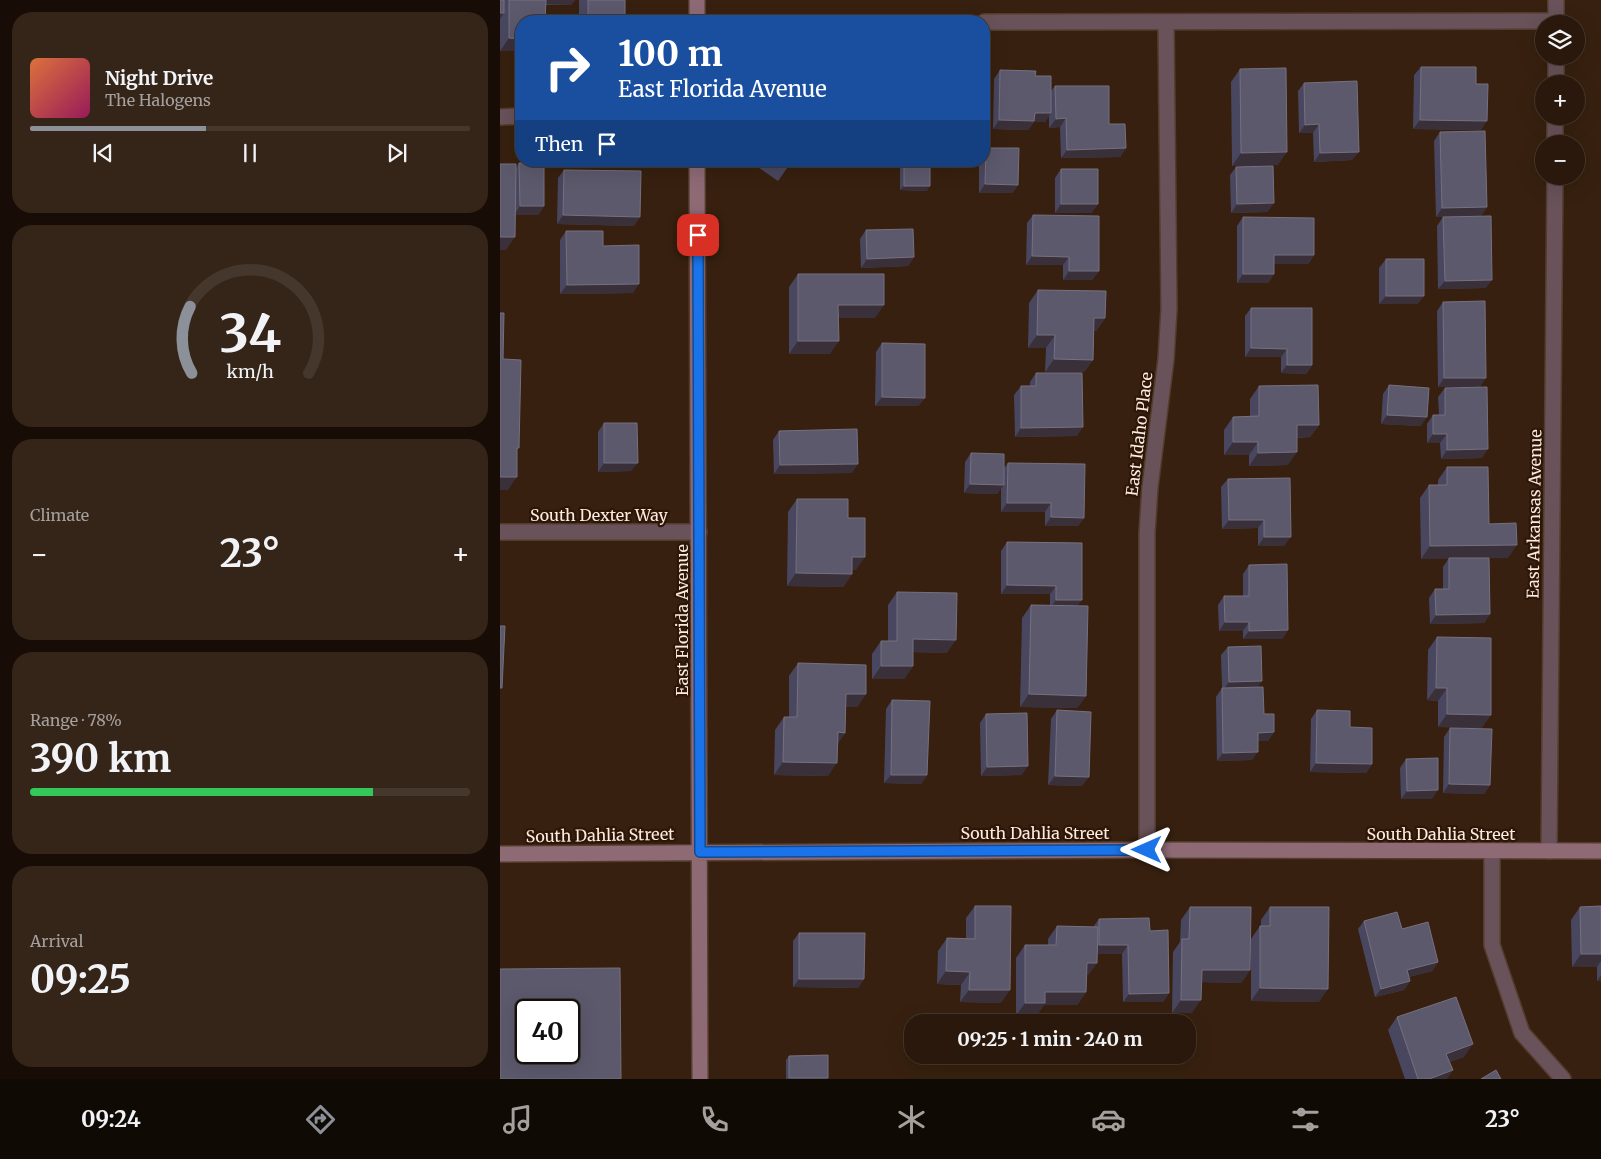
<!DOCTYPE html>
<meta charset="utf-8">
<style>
:root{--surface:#29180b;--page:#352519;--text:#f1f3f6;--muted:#a5a09d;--line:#45372c;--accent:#8c9099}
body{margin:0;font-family:Merriweather,serif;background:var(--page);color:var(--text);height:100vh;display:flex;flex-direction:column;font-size:19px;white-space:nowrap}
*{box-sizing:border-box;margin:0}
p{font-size:16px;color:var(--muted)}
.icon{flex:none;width:28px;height:28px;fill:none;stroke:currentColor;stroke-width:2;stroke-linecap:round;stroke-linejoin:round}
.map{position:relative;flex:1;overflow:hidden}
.sheet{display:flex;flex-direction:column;gap:12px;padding:12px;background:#170d06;width:500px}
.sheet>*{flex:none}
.guide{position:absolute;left:15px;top:15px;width:475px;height:152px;border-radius:20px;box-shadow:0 5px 20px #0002,0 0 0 1px var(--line);background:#1a4fa0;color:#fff;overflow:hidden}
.buttons{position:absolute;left:1035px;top:15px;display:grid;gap:10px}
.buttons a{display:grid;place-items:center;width:50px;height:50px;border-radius:50%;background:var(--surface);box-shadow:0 5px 20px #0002,0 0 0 1px var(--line);font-size:25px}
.speed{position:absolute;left:15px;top:999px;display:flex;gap:10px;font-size:25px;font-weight:700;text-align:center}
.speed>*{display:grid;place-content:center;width:65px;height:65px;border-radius:50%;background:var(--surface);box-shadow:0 5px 20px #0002,0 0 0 1px var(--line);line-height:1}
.speed .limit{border:2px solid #111;border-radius:8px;background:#fff;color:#111}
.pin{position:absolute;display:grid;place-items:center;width:42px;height:42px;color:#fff;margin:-21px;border-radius:10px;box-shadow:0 2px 8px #0006}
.me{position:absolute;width:55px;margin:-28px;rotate:270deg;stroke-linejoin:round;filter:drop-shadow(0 0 4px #0008)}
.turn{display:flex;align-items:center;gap:18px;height:105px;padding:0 20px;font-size:22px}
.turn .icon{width:65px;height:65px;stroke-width:2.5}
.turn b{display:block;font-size:35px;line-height:42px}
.then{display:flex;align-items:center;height:48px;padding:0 20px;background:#0003;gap:10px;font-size:19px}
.big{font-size:38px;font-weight:700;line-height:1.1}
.sheet .widget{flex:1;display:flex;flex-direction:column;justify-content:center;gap:8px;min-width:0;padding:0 18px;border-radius:20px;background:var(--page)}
.sheet .dial{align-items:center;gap:0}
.dial svg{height:130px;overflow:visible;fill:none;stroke:var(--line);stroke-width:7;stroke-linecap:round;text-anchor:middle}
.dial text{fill:var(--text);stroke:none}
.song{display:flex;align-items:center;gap:15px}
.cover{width:60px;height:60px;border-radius:8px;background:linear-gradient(135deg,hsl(20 70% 55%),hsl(330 70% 35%))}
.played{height:5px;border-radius:2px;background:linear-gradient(90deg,var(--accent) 40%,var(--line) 40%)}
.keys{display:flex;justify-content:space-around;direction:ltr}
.heat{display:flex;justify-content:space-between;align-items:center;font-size:28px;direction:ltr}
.charge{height:8px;border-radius:4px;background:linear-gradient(90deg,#34c759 78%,var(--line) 0)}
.trip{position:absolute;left:404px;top:1014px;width:292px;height:50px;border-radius:20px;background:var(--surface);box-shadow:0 5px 20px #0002,0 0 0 1px var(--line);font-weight:700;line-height:50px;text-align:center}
.menu{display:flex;height:80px;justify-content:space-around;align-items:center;background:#100a04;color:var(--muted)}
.menu .icon{width:35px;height:35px}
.menu .on{color:var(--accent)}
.menu b{font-size:22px;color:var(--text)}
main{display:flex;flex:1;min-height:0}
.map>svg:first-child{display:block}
</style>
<main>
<section class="sheet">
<div class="widget">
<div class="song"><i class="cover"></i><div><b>Night Drive</b><p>The Halogens</p></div></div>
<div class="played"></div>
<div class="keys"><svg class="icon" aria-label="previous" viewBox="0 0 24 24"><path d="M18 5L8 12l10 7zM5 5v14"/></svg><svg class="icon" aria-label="pause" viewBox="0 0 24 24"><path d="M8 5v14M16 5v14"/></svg><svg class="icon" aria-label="next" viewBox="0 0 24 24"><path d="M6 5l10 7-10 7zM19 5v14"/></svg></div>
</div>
<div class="widget dial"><svg viewBox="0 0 100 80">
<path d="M14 69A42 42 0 1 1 86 69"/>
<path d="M14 69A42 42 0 0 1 13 28" stroke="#8c9099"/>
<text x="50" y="56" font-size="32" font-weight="700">34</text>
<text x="50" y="72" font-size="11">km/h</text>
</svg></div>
<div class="widget"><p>Climate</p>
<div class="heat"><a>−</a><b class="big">23°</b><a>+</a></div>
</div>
<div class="widget"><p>Range · 78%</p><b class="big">390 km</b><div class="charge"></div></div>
<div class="widget"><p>Arrival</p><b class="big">09:25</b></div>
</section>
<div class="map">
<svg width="1101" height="1079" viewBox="0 0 1101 1079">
<rect width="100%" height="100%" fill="#37200f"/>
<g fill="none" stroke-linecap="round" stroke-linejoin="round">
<g stroke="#533c2c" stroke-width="18">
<path id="street" d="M1056,0V24
M484,22L1056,21
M1056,84V56
M0,117L21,116
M1055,144V116
M0,532H199
M647,850V533L650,487L666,359L669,309L666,23
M1049,851L1055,176
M992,852V945L1022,1033L1063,1079"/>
</g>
<g stroke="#533c2c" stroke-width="18">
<path id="secondary" d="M197,0V21
M197,161L200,1079
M0,854L647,850L1101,851"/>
</g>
<use href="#street" stroke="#695259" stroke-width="15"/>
<use href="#secondary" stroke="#8e6a75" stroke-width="15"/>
</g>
<path fill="#49475f" d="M0,0H75L71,5H46L21,21V51H0Z
M79,0H125V21H79Z
M921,67L976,84L981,130L913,129L914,75Z
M740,69L778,165L732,166L731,82Z
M500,70L535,76L551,91L555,86L609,124L626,148L620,157L561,158L560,127L549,128V116L545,122H534L528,130L493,129L494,79Z
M804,83L852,160L814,162L813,133H799L798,91Z
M940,132L987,207L981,216L936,217L934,141Z
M486,148L518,185L512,193H479V161H484V150Z
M249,161H292L278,181Z
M400,161H430L427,191L400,190Z
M19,163L44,206L38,215H15L6,250H0V164L16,168Z
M736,167L768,212L731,213L730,175Z
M561,169L598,204L591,213H555V178Z
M64,170L134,226L57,224L58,178Z
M533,215L599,271L592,280H563V265H526L527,223Z
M743,217L814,255L808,264H774V274L768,283H737V226Z
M943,217L986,288L938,289L937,226Z
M366,230L414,257L408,266L361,268L360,239Z
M66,231L103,246L133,293L60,294V240Z
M886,259L918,304H879V268Z
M298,274L375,318H339L330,354H289V287Z
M538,290L605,318L596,331H594L593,360L584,372H545L546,348H528L529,303Z
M943,302L980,387H938L937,311Z
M751,308L812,365L806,374L781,373V357H745V316Z
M382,343L425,398L418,406H375L376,352Z
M536,373L577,436L515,437L514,395L521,386H530V382Z
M889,385L921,426L881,424L883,394Z
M759,386L819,425L810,437L797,438L788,465L749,466V455H724V430L733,417H750V399Z
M945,388L982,458L941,459L940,443H927V424L933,415H939L938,397Z
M104,423L131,471L98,472V432Z
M279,431L352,473L274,474L273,440Z
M471,453L504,468L508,463L584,518L578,526H545V512H501V488L497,494L464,493L465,462Z
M947,467L989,524L1008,558H989L990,614L984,623L930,624L929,598L935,589H943V567L949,558L921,559L920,498L929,485H938V480Z
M790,478L784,546H758V528L722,529L721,487L728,479Z
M297,499L348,518L356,570H352V574L343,587L287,586L288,512Z
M507,542L582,543L577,606L586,696L577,708L520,707L522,618L531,605H550V594H501V551Z
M749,565L788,630L782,639H743V631H719L718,605L724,596H743V574Z
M397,592L447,653L413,652V666L404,679H372V654L381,641H388V605Z
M937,637L982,728L938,727V701L927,700L928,650Z
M728,647L762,681L757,687L764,714L774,732L768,741H758L752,760L717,761L716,697L722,688L721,655Z
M298,663L366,694L357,707H345V733L338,743L328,776L274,775L275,730L284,717H289V676Z
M392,700L427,775L421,784L384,783L386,709Z
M557,710L582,786L548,785L551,719Z
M817,710L850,727L872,764L866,773L810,772L811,719Z
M486,714L522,775L481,776L480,723Z
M950,728L990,785L984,794L943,793L944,737Z
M906,759L932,799H901L900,768Z
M475,906L501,1003L460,1002L461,985L437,984L438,951L447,938L466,939V918Z
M1101,906V981H1097V967H1072L1071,920L1080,907Z
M690,907L750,970L741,983L701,982L692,1013H672L673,952L680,942L681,920Z
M770,907L819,1002L751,1001V939L760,926H761V920Z
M599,919L650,931L669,993L663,1002H623L622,954H597V963L588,975H587L586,992L577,1005H544L536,1016H516V958L525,945H548V939L557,926L593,927Z
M864,921L902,929L938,962L932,971L909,977L910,981L904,990L875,997L858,929Z
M299,933L364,979L358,988L293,987V941Z
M897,1017L964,1057L949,1062L947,1079H905L888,1030Z
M289,1056L327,1079H286V1060Z"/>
<path fill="#3a3039" d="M40,0H75L71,5L37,4Z
M0,13H4L0,19Z
M9,38L21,39V51H0Z
M535,113H551L545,122H534L528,130L493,129L499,120Z
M566,118L560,127L549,128L556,119Z
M920,120L987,121L981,130L913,129Z
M819,124L813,133H799L805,125Z
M626,148L620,157L561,158L567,150Z
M787,152L778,165L732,166L741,153Z
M859,152L852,160L814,162L820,153Z
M485,184L518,185L512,193H479Z
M404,186H430L427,191L400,190Z
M774,203L768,212L731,213L737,204Z
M561,204H598L591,213H555Z
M20,206H44L38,215H14Z
M987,207L981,216L936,217L942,208Z
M63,215L140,217L134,226L57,224Z
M0,237H15L6,250H0Z
M774,255H814L808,264H768Z
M532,256L569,257L563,265H526Z
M414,257L408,266L361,268L367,259Z
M569,271H599L592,280H563Z
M743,274H774L768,283H737Z
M992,280L986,288L938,289L945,281Z
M139,284L133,293L60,294L67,285Z
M886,296H924L918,304H879Z
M338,305H384L375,318H330Z
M594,318H605L596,331H585Z
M537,335H555L546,348H528Z
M298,341H339L330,354H289Z
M751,348L787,349L781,357H745Z
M554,359L593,360L584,372H545Z
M787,365H812L806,374L781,373Z
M944,378H986L980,387H938Z
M382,397L425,398L418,406H375Z
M887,415L927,417L921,426L881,424Z
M797,425H819L810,437L788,438Z
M583,427L577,436L515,437L521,428Z
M933,434H947L940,443H927Z
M733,442H758L749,455H724Z
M988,449L982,458L941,459L947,450Z
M797,452L788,465L749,466L758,453Z
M104,463H138L131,471L98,472Z
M358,464L352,473L274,474L280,465Z
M0,477H17L8,490H0Z
M470,484L504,485L497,494L464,493Z
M507,503H551L545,512H501Z
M551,517L584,518L578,526H545Z
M729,520H764L758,528L722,529Z
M764,537H791L784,546H758Z
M1017,545L1008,558L921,559L930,546Z
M352,557H365L356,570H343Z
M296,573L352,574L343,587L287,586Z
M507,585L556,586L550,594H501Z
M556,600H582L576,608H550Z
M990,614L984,623L930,624L936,615Z
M725,622H749L743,631H719Z
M788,630L782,639H743L749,631Z
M413,639L456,640L447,653L404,652Z
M381,666H413L404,679H372Z
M762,681L756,690L722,691L729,682Z
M936,688H947L938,701L927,700Z
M346,694H366L357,707H337Z
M529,694L586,696L577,708L520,707Z
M947,714L991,715L982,728L938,727Z
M338,732L345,733L336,746Z
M774,732L768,741H752L758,733Z
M758,752L752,760L717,761L723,753Z
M283,762L337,763L328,776L274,775Z
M816,763L872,764L866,773L810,772Z
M528,766L522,775L481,776L487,767Z
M391,775H427L421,784L384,783Z
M555,776L589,777L582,786L548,785Z
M949,784L990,785L984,794L943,793Z
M938,790L932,799H901L907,791Z
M599,945H628L622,954H593Z
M1081,954H1101V961L1097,967H1072Z
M938,962L932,971L901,979L907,970Z
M587,963H597L588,975H578Z
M702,970H750L741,983L693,982Z
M446,971L470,972L461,985L437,984Z
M1101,975V981H1097Z
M299,979H364L358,988L293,987Z
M910,981L904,990L875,997L881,989Z
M760,988L828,989L819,1002L751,1001Z
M469,990H510L501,1003L460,1002Z
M545,992H586L577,1005H544L536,1016H516L525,1003Z
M669,993L663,1002H623L629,994Z
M681,1000H701L692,1013H672Z
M973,1044L964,1057L937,1066L946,1054Z
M953,1070L947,1079H929Z
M289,1078H328L327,1079H288Z"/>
<path fill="#5d596d" stroke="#76707f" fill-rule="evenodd" d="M0,0H4V13H0Z
M9,0H46L45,21H21V39L9,38Z
M88,0H125V21H88Z
M921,67H976V84H988L987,121L920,120Z
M786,68L787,152L741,153L740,69Z
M500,70L536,71L535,76H551V113H535L534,121L499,120Z
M857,81L859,152L820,153L819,124L805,125L804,83Z
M555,86H609V124H625L626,148L567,150L566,118L556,119Z
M985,131L987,207L942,208L940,132Z
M486,148H519L518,185L485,184Z
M277,161H292L287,168Z
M404,161H430V186H404Z
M44,162V206H20L19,163Z
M0,164H16L15,237H0Z
M773,166L774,203L737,204L736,167Z
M561,169H598V204H561Z
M64,170L141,171L140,217L63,215Z
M533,215L599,216V271H569V257L532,256Z
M991,216L992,280L945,281L943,217Z
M743,217L814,218V255H774V274H743Z
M413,229L414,257L367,259L366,230Z
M66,231H103V246L139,245V284L67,285Z
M886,259H924V296H886Z
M298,274H384V305H338L339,341H298Z
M538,290L606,291L605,318H594L593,360L554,359L555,335H537Z
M985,301L986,378H944L943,302Z
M751,308H812V365H787V349L751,348Z
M0,313H4L3,359L21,360L19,448H17V477H0Z
M382,343L425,344V398L382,397Z
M536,373H582L583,427L521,428V386H536Z
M818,385L819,425H797V452L758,453V442H733V417L759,416V386Z
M889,385L929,388L927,417L887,415Z
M987,387L988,449L947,450V434H933V415H945V388Z
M104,423H137L138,463H104Z
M357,429L358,464L280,465L279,431Z
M471,453L504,454V485L470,484Z
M508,463L585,464L584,518L551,517V503H507Z
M947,467H988L989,524L1016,523L1017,545L930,546L929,485H947Z
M790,478L791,537H764V520H729L728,479Z
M297,499H348V518H365V557H352V574L296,573Z
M507,542L582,543V600H556V586L507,585Z
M949,558H989L990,614L936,615L935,589H949Z
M787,564L788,630L749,631V622H725L724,596H749V565Z
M397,592L457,593L456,640L413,639V666H381V641H397Z
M531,605L588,606L586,696L529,694Z
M0,626H5L2,688H0Z
M937,637L991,638V715L947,714V688H936Z
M761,646L762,681L729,682L728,647Z
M298,663L366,665V694H346L345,733L338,732L337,763L283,762L284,717H297Z
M763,687L764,714H774V732L758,733V752L723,753L722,688Z
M392,700L430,701L427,775H391Z
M557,710L591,712L589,777L555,776Z
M817,710L850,711V727L872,728V764L816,763Z
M527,713L528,766L487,767L486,714Z
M950,728L992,729L990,785L949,784Z
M938,758V790L907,791L906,759Z
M475,906H511L510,990H469L470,972L446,971L447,938L475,939Z
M1101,906V954H1081L1080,907Z
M690,907H751L750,970H702L701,1000H681L682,939H689Z
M770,907H829L828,989L760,988V926H770Z
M897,912L902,929L928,922L938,962L907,970L910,981L881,989L864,921Z
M649,918L650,931L668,930L669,993L629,994L628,945H599V919Z
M557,926L598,927L597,963H587L586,992H545V1003H525V945H556Z
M299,933H365L364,979H299Z
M120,968L121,1079H0V969ZM26,1010H69V1052H26Z
M956,997L973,1044L946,1054L953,1070L929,1079H918L897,1017Z
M328,1055V1078H289V1056Z
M996,1070L1001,1079H981Z"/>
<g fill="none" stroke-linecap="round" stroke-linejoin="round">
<g stroke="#114b97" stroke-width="12">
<path id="route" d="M198,235L200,852L647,850"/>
</g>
<use href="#route" stroke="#1a73e8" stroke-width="9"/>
</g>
<g text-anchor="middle" stroke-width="4.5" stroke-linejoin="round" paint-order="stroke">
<g font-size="16" fill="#fcebe1" stroke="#2d1606">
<text transform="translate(639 434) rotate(-83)" y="6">East Idaho Place</text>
<text transform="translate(1034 514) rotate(-89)" y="6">East Arkansas Avenue</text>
<text x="99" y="521">South Dexter Way</text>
<text transform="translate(182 620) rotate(-90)" y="6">East Florida Avenue</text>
<text x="535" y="839">South Dahlia Street</text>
<text x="941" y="840">South Dahlia Street</text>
<text transform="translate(100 835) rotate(-1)" y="6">South Dahlia Street</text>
</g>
</g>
</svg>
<div class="buttons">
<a><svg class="icon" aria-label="layers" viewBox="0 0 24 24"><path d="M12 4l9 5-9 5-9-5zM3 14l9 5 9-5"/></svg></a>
<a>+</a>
<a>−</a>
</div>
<div class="speed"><div class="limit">40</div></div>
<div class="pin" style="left:198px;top:235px;background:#d93025"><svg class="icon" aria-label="arrive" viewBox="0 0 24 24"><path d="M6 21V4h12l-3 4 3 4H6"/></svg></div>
<svg class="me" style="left:647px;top:850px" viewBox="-20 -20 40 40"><path d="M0-17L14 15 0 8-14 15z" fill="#1a73e8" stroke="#fff" stroke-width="4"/></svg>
<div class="trip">09:25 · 1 min · 240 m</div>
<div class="guide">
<div class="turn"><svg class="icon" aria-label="right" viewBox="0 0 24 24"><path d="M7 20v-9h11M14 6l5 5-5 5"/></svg><div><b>100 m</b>East Florida Avenue</div></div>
<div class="then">Then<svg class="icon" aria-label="arrive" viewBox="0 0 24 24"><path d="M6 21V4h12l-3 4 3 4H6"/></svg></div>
</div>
</div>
</main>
<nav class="menu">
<b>09:24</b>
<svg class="icon on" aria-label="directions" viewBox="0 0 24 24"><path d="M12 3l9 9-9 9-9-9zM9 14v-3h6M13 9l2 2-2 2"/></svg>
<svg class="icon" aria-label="music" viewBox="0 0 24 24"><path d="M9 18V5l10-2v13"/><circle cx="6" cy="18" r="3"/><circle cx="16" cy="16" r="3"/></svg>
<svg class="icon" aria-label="phone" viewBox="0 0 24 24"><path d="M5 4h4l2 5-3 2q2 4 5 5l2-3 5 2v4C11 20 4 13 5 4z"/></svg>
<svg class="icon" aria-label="climate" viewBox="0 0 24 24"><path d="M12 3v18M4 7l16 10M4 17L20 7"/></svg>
<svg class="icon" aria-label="car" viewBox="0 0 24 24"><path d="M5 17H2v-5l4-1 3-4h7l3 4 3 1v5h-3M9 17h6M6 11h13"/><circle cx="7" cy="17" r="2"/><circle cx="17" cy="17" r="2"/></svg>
<svg class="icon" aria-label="filters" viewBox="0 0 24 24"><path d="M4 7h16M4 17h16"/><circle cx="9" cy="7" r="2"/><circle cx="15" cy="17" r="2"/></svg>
<b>23°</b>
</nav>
